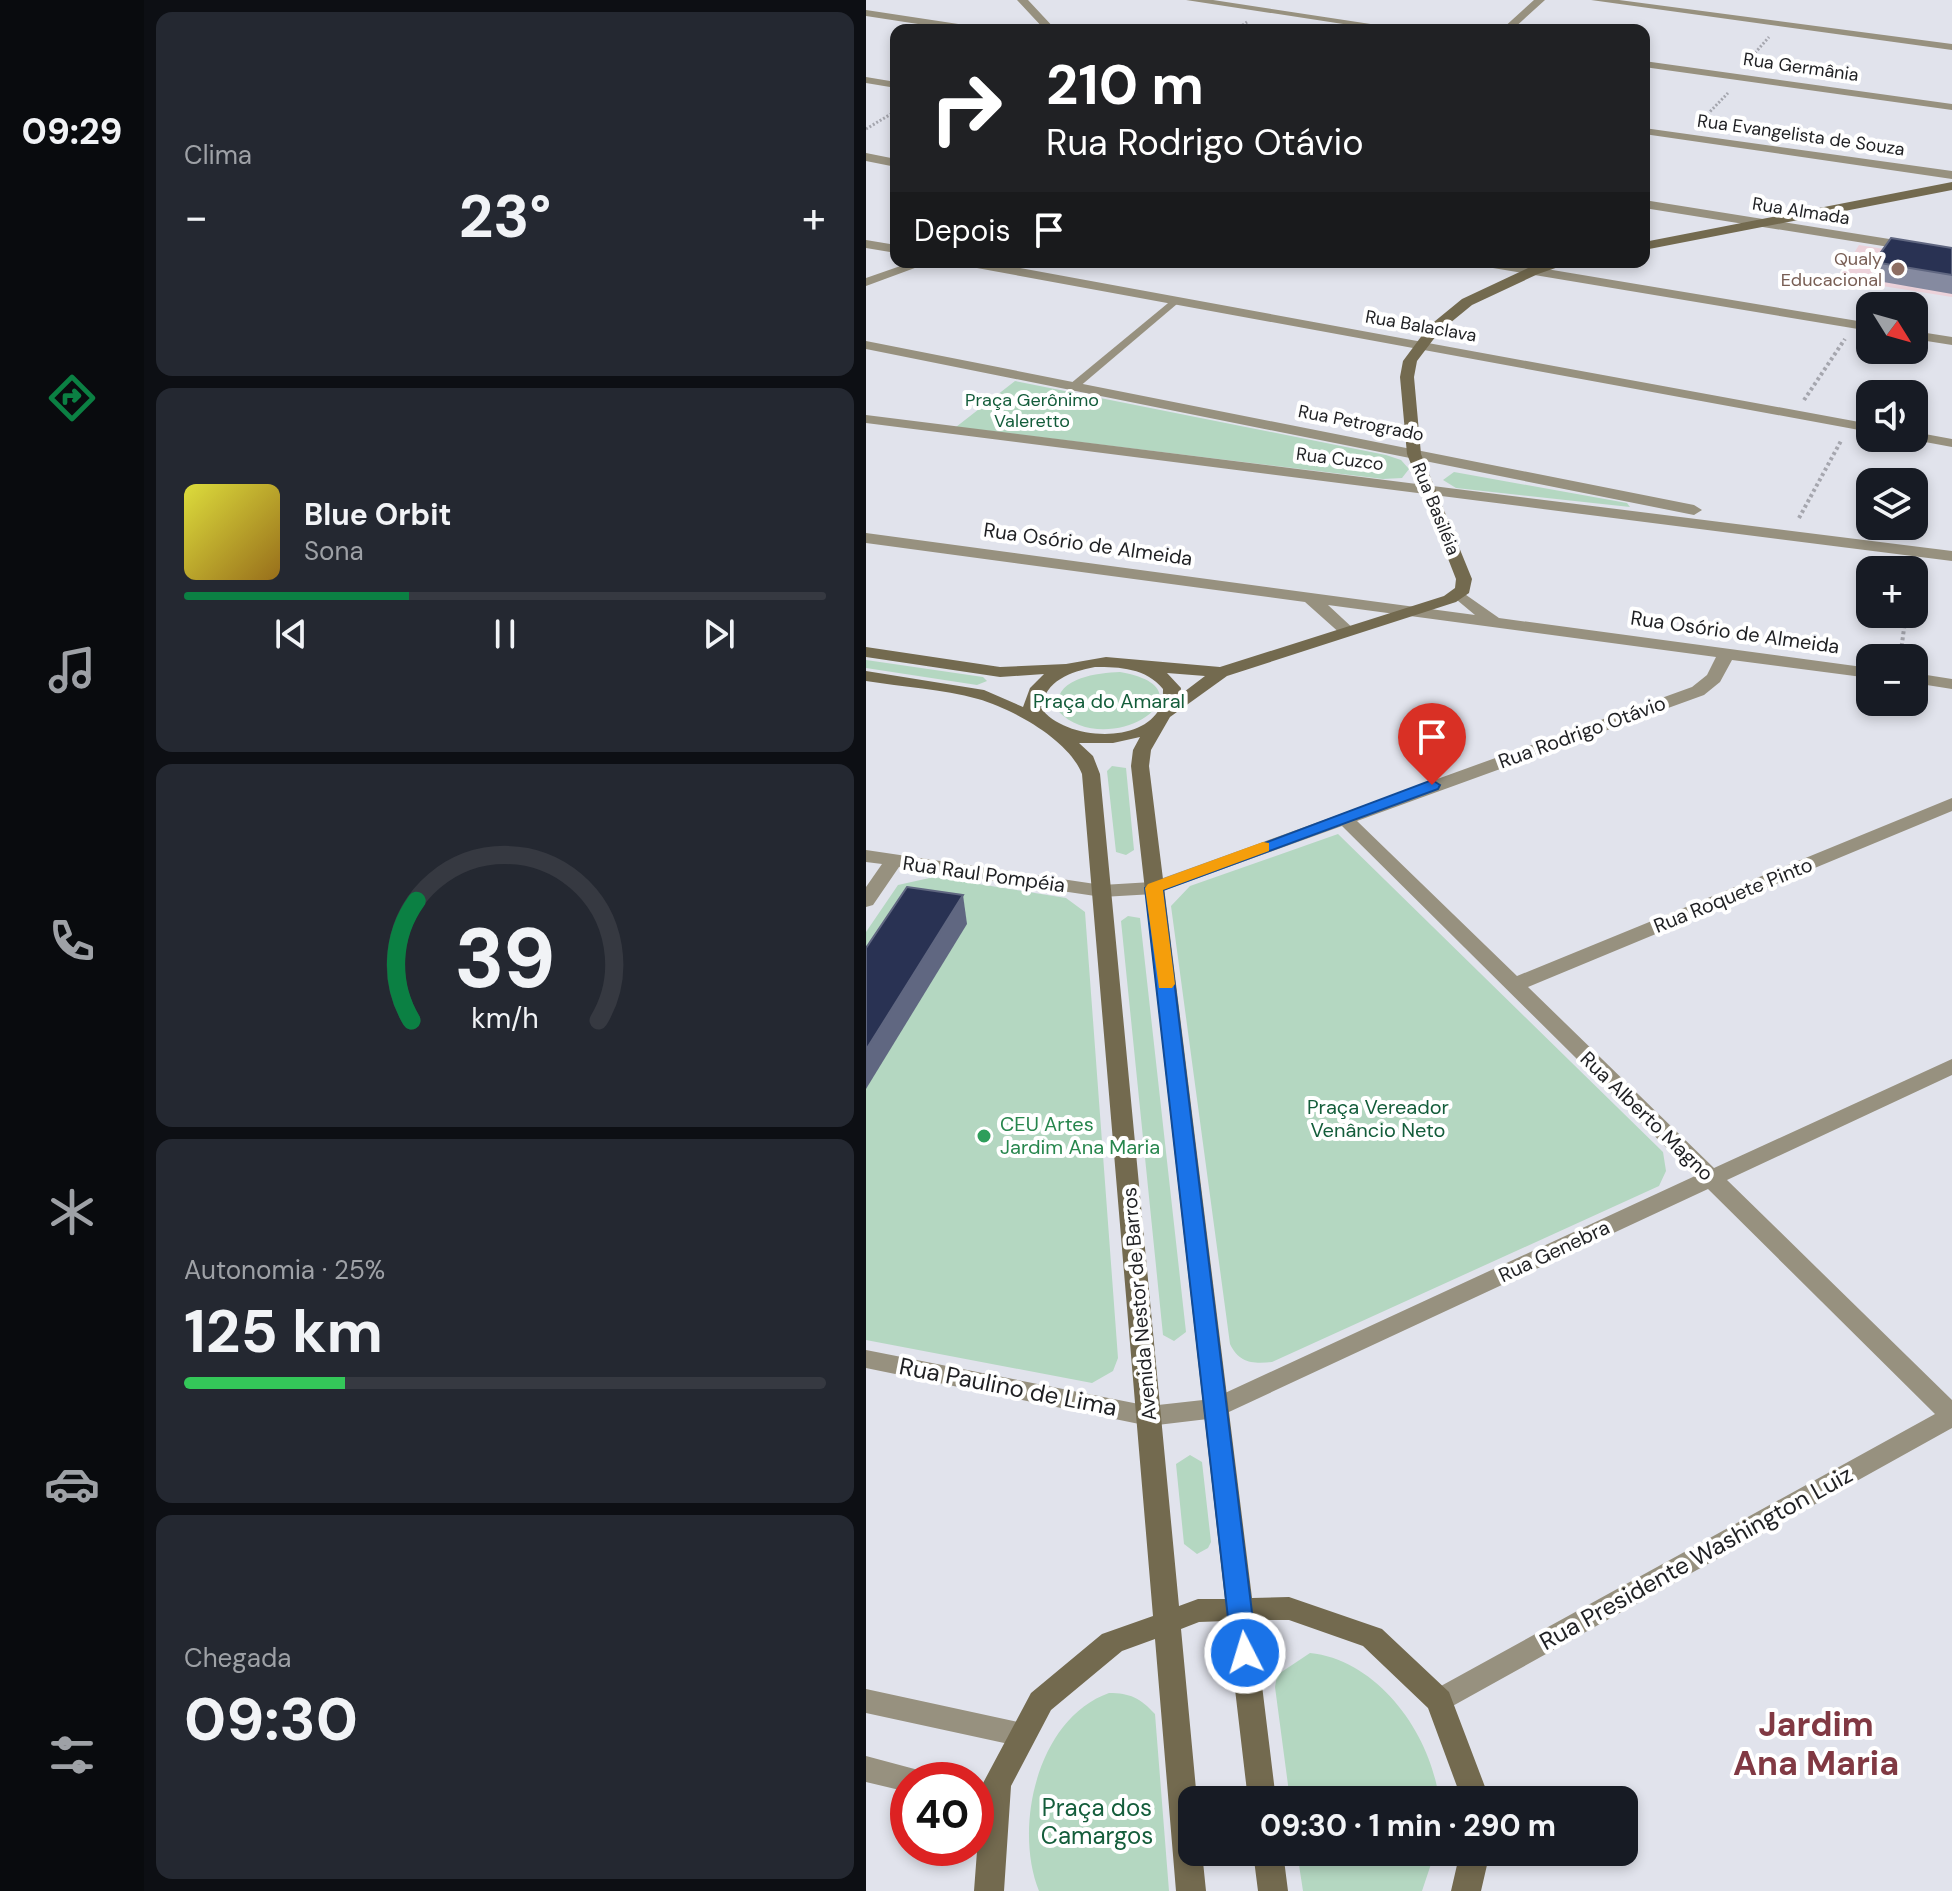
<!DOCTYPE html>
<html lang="pt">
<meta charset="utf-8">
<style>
:root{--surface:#171b24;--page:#242831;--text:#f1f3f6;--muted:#9ea1a6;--line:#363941;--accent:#0b8043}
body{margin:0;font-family:"DM Sans",sans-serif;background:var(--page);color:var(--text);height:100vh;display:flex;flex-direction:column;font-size:30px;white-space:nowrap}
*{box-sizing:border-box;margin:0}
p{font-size:26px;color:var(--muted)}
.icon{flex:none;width:44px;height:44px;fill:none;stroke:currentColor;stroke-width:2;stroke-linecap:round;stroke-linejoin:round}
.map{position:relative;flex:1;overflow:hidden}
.panel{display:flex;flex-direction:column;gap:12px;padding:12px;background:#0d0f14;width:722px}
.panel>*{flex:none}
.top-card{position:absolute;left:24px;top:24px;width:760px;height:244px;border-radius:16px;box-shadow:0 4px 12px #0003;background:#202124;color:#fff;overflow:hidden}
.needle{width:52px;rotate:127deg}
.fabs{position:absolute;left:990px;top:292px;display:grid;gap:16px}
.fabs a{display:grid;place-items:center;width:72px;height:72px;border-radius:16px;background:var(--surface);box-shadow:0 4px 12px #0003;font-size:40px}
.speed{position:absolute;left:24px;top:1762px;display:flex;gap:16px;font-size:40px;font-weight:700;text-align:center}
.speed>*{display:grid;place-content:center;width:104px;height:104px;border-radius:50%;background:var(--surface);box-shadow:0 4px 12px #0003;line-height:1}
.speed .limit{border:12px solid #d22;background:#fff;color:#111}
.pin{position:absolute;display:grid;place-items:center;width:68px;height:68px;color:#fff;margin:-82px -34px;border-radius:50% 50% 50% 0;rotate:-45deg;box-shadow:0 0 8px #0007}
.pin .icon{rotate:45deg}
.me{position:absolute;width:88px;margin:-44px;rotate:355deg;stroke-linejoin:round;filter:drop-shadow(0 0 6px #0008)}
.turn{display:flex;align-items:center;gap:28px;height:168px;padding:0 24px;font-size:36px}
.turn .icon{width:104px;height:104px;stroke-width:2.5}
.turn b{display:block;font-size:56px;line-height:68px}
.then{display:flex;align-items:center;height:76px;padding:0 24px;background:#0003;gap:16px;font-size:30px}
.big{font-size:60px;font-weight:700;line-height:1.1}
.panel .widget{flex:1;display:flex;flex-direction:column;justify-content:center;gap:12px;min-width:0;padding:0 28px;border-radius:16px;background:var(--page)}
.panel .dial{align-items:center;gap:0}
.dial svg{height:208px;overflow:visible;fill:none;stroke:var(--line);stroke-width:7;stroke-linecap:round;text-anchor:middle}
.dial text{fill:var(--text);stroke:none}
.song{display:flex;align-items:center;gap:24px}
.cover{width:96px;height:96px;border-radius:12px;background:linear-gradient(135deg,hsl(60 70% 55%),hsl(40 70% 35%))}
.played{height:8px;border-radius:4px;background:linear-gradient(90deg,var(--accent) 35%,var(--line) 35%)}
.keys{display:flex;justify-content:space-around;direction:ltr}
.heat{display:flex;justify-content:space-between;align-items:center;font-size:44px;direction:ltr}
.charge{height:12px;border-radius:6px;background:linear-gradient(90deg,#34c759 25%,var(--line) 0)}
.trip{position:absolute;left:312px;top:1786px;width:460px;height:80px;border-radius:16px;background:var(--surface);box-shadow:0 4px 12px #0003;font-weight:700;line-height:80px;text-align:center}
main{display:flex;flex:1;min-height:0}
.dock{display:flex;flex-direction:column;width:144px;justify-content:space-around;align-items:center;background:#090b0e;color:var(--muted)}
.dock .icon{width:56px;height:56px}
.dock .selected{color:var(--accent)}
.dock b{font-size:36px;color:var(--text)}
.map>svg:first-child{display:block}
</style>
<main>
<nav class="dock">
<b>09:29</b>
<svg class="icon selected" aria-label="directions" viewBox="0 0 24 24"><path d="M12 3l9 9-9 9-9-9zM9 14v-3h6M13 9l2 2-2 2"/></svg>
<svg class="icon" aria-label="music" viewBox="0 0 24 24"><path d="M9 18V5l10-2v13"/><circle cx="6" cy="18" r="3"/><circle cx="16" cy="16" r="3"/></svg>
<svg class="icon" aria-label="phone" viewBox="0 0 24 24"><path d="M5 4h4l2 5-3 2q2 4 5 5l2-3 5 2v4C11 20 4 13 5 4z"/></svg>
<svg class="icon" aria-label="climate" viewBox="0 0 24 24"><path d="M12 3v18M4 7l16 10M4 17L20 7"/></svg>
<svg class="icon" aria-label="car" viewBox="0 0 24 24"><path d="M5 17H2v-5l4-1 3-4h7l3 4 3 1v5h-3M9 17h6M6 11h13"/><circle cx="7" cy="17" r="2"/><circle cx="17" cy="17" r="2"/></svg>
<svg class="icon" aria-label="filters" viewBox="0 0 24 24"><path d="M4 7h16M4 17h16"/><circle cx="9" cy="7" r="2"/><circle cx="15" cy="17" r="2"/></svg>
</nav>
<section class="panel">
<div class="widget"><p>Clima</p>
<div class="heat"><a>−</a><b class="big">23°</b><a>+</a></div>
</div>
<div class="widget">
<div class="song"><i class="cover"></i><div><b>Blue Orbit</b><p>Sona</p></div></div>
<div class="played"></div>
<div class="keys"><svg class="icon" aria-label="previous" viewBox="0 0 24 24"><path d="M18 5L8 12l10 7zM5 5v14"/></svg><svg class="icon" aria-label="pause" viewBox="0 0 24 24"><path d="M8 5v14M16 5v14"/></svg><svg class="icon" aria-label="next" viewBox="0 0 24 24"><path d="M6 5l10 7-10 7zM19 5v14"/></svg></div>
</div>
<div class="widget dial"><svg viewBox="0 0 100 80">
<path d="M14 69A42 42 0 1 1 86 69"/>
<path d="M14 69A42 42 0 0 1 16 23" stroke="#0b8043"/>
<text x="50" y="56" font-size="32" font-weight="700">39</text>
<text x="50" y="72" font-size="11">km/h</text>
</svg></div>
<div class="widget"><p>Autonomia · 25%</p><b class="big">125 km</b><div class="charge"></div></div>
<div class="widget"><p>Chegada</p><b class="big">09:30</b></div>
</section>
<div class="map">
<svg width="1086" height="1891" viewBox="0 0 1086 1891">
<rect width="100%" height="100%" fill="#e1e3ec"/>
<path fill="#ecd2da" d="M993,245L1086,260V297L972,279Z"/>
<path fill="#b4d7c1" d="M149,381L520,455L535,460L543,469L536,478L517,479L90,427Z
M588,472L761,503L764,507L590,488L577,480Z
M0,660L117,677L121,681L111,685L0,668Z
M254,672C353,689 242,763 192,711C186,678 230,673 254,672Z
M246,766L260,768L268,850L260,855L250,852L241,771Z
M472,834L797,1152L800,1171L793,1186L406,1362C387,1364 373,1363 364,1344L305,906L324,886Z
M68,877L200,898L219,912L252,1358L247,1371L226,1383L0,1340V932L32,885Z
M262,916L274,918L320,1332L308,1341L297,1335L255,921Z
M324,1455L336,1462L345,1542L342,1548L331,1554L318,1544L310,1464Z
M444,1653C513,1660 566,1736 573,1800H424L409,1687L411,1675Z
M243,1693C264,1693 274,1698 289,1714L303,1891H173C147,1826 172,1718 243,1693Z
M431,1852H569L556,1891H437Z"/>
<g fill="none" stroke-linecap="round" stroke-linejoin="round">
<path stroke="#a5a6ae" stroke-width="3" stroke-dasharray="2 2" stroke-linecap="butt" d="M370,30L381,22
M881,62L903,37
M833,123L862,93
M0,129L30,111"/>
<path stroke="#a5a6ae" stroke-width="4" stroke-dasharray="3 3" stroke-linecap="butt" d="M938,400L979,339
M933,518L976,439
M1034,658L1040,614"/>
<path fill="#97917f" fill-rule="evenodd" d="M307,299L312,302L311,304L212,388H204V384Z"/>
<path fill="#97917f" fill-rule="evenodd" d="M151,0H162L190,30H179Z
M320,0H347L544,30H516Z
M668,0H679L646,30H635Z
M725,0H753L1086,44V50Z
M0,10L112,27L117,30H91L0,16Z
M778,61L1086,104V110L778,67Z
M0,77L30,82V88L0,83Z
M778,128L1086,171V179L778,134Z
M0,153L30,159V167L0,161Z
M778,200L1086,249V257L778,208Z
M0,240L30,245V253L0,248Z
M46,262H65L0,286V278Z
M94,262H121L1004,424V432L100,266Z
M609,262H638L1004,323V331L615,266Z
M1048,331L1086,337V345L1048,339Z
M0,341L828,505L836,510L828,515L0,349Z
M0,415L1086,551V561L0,423Z
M1048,432L1086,439V447L1043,439L1048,438Z
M0,533L609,615L585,595L593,590L633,618L1004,668V678L866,660L854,682L838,695L491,821L651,976L1086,798V811L662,987L848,1168L1086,1059V1075L861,1180L1086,1400V1428L574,1713L564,1710L560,1701L564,1692L1069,1414L842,1189L350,1418L283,1426L0,1368V1350L283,1406L346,1399L829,1176L476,826L288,894L236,897L33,867L7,905L0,907V887L16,864L0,862V850L236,885L286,882L826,687L841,675L850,657L462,605L490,631L482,636L476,635L439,602L0,543Z
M1048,673L1086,679V689L1048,683Z
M0,1689L152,1722L162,1725L166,1734L162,1743L152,1746L0,1713Z
M0,1756L56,1771L60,1780H42V1792L0,1782Z"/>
<path fill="#736a4f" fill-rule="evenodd" d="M1086,182V190L778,250V242Z
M686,262H707L672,274L606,305L573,332L551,361L548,377L555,454L606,579L603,593L590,602L361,676L304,717L285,750L283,766L386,1598L423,1597L516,1629L583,1692L624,1800H596L562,1708L497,1646L423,1620H388L410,1800H382L361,1621L333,1622L315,1629L331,1800H326V1852H336L340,1891H310L289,1639L256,1651L185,1710L145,1786L138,1891H108L116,1785L165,1693L236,1634L287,1616L216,774C203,740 147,709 112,699C76,689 37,687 0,681V671L118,690L157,707L164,688L178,674L134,677L0,657V647L134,667L200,664L240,657L354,667L578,596L589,588L590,579L541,454L534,377L537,361L563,326L596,299L662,268ZM229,667C254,667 280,668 297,689C297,694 297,702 294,708C274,746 197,739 175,708C180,680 204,672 229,667ZM301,673L339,676L314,695L315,688ZM274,737L267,750L265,766L359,1599H332L313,1606L234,774L227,756L213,743H247Z
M387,1852H417L422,1891H392Z
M594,1852H624L615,1891H585Z"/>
</g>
<path fill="#858aa0" d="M1086,248V294L1006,280L1008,262Z"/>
<path fill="#606781" d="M97,895L101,924L0,1089V1050Z"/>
<path fill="#293253" stroke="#606781" stroke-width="2" d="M1025,238L1086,248V275L1008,262Z
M41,887L97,895L0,1050V948Z"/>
<path fill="#1a73e8" stroke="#114b97" stroke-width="2" d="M566,780L574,785L572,789L297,890L391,1653L388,1660L379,1663L370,1660L366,1653L279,888Z"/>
<path fill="#f59e0b" d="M397,842L403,843V851L297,890L309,984L306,988H293L279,888L282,884Z"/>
<circle fill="#8d6e63" stroke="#fff" stroke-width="3" cx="1032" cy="269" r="8"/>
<circle fill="#2e9e5b" stroke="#fff" stroke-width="3" cx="118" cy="1136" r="8"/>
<g text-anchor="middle" stroke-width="8" stroke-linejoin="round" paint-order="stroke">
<g font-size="18" fill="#1f2023" stroke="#fff">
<text transform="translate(935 67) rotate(8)" y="6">Rua Germânia</text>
<text transform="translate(935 135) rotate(8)" y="6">Rua Evangelista de Souza</text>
<text transform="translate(935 211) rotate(9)" y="6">Rua Almada</text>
<text transform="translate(555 326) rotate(10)" y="6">Rua Balaclava</text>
<text transform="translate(495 423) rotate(11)" y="6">Rua Petrogrado</text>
<text transform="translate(474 459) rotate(7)" y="6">Rua Cuzco</text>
<text transform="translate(570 509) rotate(68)" y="6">Rua Basiléia</text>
</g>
<g font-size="18" fill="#785e54" stroke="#fff" text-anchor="end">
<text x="1016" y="265">Qualy<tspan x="1016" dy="21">Educacional</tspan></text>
</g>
<g font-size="18" fill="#145d3b" stroke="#fff">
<text x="166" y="406">Praça Gerônimo<tspan x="166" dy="21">Valeretto</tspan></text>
</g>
<g font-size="20" fill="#1f2023" stroke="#fff">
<text transform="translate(222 544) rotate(8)" y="7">Rua Osório de Almeida</text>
<text transform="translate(869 632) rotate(8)" y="7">Rua Osório de Almeida</text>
<text transform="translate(716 732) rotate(-20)" y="7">Rua Rodrigo Otávio</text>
<text transform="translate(118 874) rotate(8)" y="7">Rua Raul Pompéia</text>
<text transform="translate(867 895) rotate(-22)" y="7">Rua Roquete Pinto</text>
<text transform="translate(781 1116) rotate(44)" y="7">Rua Alberto Magno</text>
<text transform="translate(688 1251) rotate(-25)" y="7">Rua Genebra</text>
<text transform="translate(273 1304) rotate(-95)" y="7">Avenida Nestor de Barros</text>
</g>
<g font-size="20" fill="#145d3b" stroke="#fff">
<text x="243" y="708">Praça do Amaral</text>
<text x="512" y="1114">Praça Vereador<tspan x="512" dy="23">Venâncio Neto</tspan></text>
</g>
<g font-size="20" fill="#27864d" stroke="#fff" text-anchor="start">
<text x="134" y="1131">CEU Artes<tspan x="134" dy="23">Jardim Ana Maria</tspan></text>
</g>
<g font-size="24" fill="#1f2023" stroke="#fff">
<text transform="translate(142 1387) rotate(11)" y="8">Rua Paulino de Lima</text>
<text transform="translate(830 1558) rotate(-29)" y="8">Rua Presidente Washington Luiz</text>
</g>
<g font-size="24" fill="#145d3b" stroke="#fff">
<text x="231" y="1816">Praça dos<tspan x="231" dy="28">Camargos</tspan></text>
</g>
<g font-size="34" font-weight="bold" fill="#813943" stroke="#fff">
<text x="950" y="1736">Jardim<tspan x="950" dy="39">Ana Maria</tspan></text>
</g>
</g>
</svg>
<div class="fabs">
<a><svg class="needle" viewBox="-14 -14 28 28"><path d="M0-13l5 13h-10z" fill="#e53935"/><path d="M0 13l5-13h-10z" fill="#9ea1a6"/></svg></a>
<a><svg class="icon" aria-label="sound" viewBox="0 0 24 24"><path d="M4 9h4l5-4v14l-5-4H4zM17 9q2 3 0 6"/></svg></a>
<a><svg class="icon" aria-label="layers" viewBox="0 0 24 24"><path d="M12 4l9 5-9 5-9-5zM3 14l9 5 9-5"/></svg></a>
<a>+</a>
<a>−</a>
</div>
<div class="speed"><div class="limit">40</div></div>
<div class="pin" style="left:566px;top:785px;background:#d93025"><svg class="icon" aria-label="arrive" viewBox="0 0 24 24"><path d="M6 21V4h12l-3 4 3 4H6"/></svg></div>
<svg class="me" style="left:379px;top:1653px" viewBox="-20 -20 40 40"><circle r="17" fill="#1a73e8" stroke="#fff" stroke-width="3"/><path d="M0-11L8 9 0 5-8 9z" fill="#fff"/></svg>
<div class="trip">09:30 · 1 min · 290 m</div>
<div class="top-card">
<div class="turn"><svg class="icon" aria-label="right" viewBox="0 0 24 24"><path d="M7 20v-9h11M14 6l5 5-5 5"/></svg><div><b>210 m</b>Rua Rodrigo Otávio</div></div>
<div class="then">Depois<svg class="icon" aria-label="arrive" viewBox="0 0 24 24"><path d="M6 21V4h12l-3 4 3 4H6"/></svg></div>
</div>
</div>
</main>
